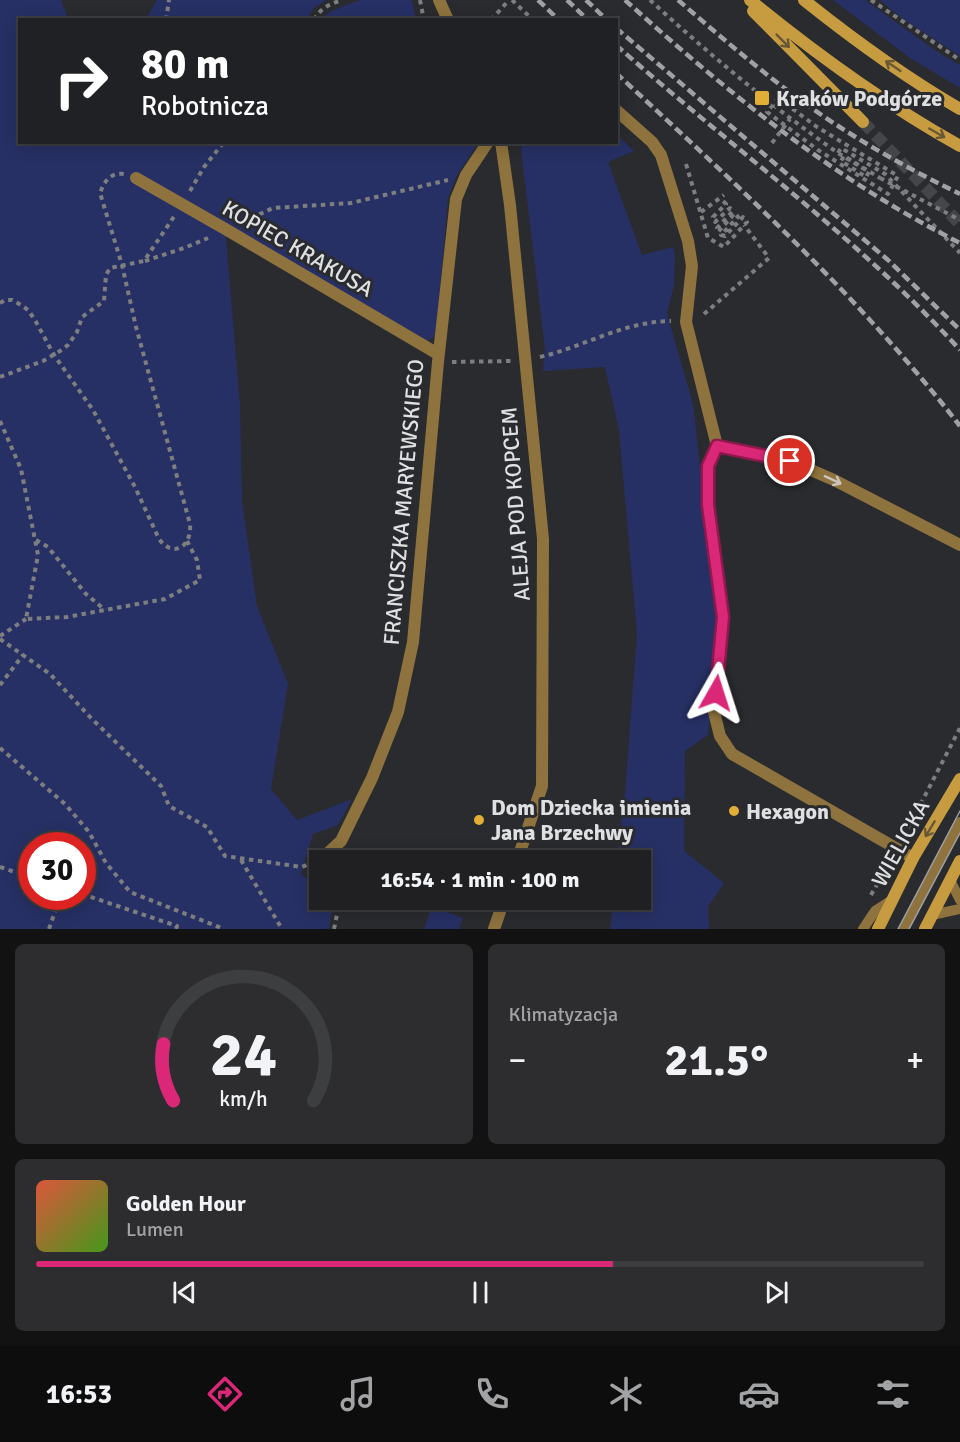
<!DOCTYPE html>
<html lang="pl">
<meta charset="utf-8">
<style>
:root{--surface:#202022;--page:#2d2d2f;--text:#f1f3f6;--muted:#a2a3a5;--line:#3d3e40;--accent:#db2777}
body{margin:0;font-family:Signika,sans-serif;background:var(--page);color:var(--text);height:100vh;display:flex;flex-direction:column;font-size:22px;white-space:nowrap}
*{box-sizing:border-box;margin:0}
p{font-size:20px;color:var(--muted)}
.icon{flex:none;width:33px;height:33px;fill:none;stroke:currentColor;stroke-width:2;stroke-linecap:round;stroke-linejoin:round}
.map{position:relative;height:929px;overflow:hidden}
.panel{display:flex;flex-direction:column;gap:15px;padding:15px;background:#121213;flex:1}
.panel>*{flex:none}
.banner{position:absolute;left:18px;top:18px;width:600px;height:126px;border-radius:0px;box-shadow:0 3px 15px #0003,0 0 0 2px var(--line);background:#202124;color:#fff;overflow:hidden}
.speed{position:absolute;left:18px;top:832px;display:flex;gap:12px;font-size:30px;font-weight:700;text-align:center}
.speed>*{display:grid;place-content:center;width:78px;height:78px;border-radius:50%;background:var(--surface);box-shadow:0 3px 15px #0003,0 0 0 2px var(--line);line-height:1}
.speed .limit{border:9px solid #d22;background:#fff;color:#111}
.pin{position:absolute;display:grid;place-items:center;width:51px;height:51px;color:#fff;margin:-26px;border:3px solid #fff;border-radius:50%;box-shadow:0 2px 6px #0007}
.me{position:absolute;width:66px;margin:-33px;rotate:6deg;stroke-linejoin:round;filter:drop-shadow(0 0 4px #0008)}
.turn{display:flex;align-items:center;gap:21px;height:126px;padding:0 24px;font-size:27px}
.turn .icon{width:78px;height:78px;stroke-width:2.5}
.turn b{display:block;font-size:42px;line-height:51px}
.big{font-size:45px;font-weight:700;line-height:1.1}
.panel .card{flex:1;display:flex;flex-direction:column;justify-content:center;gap:9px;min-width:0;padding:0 21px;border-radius:9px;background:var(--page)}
.panel .dial{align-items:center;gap:0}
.dial svg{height:156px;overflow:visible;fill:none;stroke:var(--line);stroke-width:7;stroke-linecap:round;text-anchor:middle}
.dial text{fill:var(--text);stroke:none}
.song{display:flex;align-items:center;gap:18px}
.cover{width:72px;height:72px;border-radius:9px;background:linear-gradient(135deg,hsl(10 70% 55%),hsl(100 70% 35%))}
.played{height:6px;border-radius:3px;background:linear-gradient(90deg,var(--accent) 65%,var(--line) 65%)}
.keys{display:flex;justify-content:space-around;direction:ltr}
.heat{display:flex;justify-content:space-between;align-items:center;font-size:33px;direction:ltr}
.panel .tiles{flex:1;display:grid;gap:15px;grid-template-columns:1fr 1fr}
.card:last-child{grid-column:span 2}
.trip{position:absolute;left:309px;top:850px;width:342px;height:60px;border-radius:0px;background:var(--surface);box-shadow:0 3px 15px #0003,0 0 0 2px var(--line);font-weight:700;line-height:60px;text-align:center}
.tabs{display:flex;height:96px;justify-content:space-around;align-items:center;background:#0d0d0e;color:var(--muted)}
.tabs .icon{width:42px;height:42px}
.tabs .current{color:var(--accent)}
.tabs b{font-size:27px;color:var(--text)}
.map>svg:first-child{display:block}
</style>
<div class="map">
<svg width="960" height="929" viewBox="0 0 960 929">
<rect width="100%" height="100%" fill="#2a2b2e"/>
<path fill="#273064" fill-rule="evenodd" d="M0,0H61L68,19L20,20V142L478,143L457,175L448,198L436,333L434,337L426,342L225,226L240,405L242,501L257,606L288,684L271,789L297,820L352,799L338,825L313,834L301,874L319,888L320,900H333L329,929H0ZM32,846H82V897H32Z
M157,0H326L313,9L307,19H146Z
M360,0H412L416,19H321L331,11Z
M833,0H865L939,53L960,65V88L910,58Z
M880,0H960V56L903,19Z
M617,135L634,151L608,162L642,255L673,247L675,255L674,285L667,314L693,404L717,615L708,735L685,751L684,851L724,883L708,907L709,929H610L613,900H640V861H617L625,791L637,634L619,431L605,367L543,371L545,348L521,150L523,143L616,142Z
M432,906L463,918L459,929H424Z"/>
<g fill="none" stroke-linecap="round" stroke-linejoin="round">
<path stroke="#454649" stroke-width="12" stroke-dasharray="12 6" stroke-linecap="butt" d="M863,122L960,224"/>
<path stroke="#7d7e80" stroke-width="4" stroke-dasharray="4.5 4.5" stroke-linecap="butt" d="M420,0L424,20
M512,0L533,20
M650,0C710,55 771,106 838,153L869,172L866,177L841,161L844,156L880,178
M871,0L960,60
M166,20L169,0
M314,20C320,8 330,4 342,0
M491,20L509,0
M772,143L790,119
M838,153L841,148L885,174L960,253
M686,164L708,238L724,247L747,222L743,217L725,236L721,235L738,217L735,213L718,232L717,228L733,211L730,208L715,222L713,217L726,204L720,198
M190,191L204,167L224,142
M701,212L724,195
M243,222L273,208L351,203L448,180
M145,261L184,248L208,238
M0,303L5,300H12L21,305L28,310L35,320L54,355L93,410L135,487L159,539C174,559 192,546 190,524L136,327L122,265L100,193C104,182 110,172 124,174
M704,314L769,258L744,225
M540,357C583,347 625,321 671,321
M452,362L511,361
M0,377L43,361L60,351L68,345L77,332L82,317L104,301L106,275L110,268L144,261L175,215
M0,421L21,469L38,555L26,619L67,617L165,599L200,580L197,560L187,541
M36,540L48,547L86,594L105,610
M0,636L26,619
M0,639L50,674L91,718L161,786L169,806L207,827L225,856L302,867L315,861
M0,685L23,655
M0,748L65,804L89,832L106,863L130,892L224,929
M904,836L960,728
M241,860L282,929
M0,867L32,878
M82,894L177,926L176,929
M871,895L890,862
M49,929L60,897
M334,929L340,900"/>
<path stroke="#8e733e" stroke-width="10" d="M950,880L960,900
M932,915L960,909
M863,929L875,911L892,900
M904,929L960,822"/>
<path stroke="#8e733e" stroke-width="12" d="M439,0L448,20
M616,110L652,142L661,155L688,241L692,266L686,322L717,446L708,466V505L723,617L714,712L720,736L732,754L913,858
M501,142L510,205L543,539L542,786L517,861
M136,178L227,230L438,354
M717,446L790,461L834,480L960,545
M326,855L341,841L372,778L398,712L413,642L438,362L456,199L466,175L488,142
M494,929L504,900"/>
<path stroke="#c79c40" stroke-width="12" d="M750,0C816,54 885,104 960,146
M804,0C854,40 905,77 960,109
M753,11L863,122
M878,929L913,858L960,779
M925,929L960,861"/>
<path stroke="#a0a1a4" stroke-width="1.5" d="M898,929L960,811
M909,929L960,833"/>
<path stroke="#a0a1a4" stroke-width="4.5" stroke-dasharray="9 4.5" stroke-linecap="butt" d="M538,0L559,20
M567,0L588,20
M586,0L607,20
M625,0C728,93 835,180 960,243
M678,0C722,38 766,76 813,109C860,142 909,169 960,194
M616,28L888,260L960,330
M616,45C731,147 857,237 960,350
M616,73C737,185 859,296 960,426"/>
<path stroke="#7d7e80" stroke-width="4" stroke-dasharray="4.5 4.5" stroke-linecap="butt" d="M778,98L817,127L898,176L888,194L818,150L767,112Z
M880,178L960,220"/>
</g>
<defs><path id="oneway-shaft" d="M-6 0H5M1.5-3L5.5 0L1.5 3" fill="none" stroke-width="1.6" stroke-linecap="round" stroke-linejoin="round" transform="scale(1.5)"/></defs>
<g stroke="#695835">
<use href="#oneway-shaft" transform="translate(783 41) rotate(45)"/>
<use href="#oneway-shaft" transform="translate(893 66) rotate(-146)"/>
<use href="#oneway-shaft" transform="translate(937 133) rotate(30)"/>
<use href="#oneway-shaft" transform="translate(930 829) rotate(121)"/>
</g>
<use stroke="#cbc5b9" href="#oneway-shaft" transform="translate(833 480) rotate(25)"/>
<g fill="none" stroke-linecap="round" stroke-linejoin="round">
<g stroke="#8e194d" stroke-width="15">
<path id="route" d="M716,693L723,617L708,505V466L717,446L790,461"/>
</g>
<use href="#route" stroke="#db2777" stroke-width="10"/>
</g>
<g fill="#e3ae35" stroke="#2a2b2e" stroke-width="2">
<rect x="754" y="90" width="16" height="16" rx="3"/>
<circle cx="734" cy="811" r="6"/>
<circle cx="479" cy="820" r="6"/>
</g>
<g text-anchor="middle" stroke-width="6" stroke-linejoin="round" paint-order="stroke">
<g font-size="22" font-weight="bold" fill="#dfe0e2" stroke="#2a2b2e" text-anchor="start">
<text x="776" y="106">Kraków Podgórze</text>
<text x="491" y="815">Dom Dziecka imienia<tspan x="491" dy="25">Jana Brzechwy</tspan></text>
<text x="746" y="819">Hexagon</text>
</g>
<g font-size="22" fill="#dfe0e2" stroke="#2a2b2e">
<text transform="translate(298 248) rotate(30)" y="8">KOPIEC KRAKUSA</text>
<text transform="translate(403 502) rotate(-85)" y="8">FRANCISZKA MARYEWSKIEGO</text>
<text transform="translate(515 504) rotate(-94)" y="8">ALEJA POD KOPCEM</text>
<text transform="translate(900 843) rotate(-61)" y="8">WIELICKA</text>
</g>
</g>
</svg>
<div class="speed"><div class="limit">30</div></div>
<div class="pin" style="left:790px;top:461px;background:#d93025"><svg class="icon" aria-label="arrive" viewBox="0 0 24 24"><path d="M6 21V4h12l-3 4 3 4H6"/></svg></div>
<svg class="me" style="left:716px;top:693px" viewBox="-20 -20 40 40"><path d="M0-17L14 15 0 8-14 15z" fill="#db2777" stroke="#fff" stroke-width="4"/></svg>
<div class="trip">16:54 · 1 min · 100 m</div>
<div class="banner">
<div class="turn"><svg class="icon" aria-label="right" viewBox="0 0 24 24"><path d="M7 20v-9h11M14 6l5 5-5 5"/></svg><div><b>80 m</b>Robotnicza</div></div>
</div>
</div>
<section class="panel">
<div class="tiles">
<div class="card dial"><svg viewBox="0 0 100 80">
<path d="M14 69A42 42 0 1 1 86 69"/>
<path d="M14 69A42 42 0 0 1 9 40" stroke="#db2777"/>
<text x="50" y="56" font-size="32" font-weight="700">24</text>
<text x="50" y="72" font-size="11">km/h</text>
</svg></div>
<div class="card"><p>Klimatyzacja</p>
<div class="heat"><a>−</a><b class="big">21.5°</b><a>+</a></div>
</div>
<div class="card">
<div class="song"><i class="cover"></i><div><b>Golden Hour</b><p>Lumen</p></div></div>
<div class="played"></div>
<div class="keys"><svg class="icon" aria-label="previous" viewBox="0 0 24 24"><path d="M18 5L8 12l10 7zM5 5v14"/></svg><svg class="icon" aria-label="pause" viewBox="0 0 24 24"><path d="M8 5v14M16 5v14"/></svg><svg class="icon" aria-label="next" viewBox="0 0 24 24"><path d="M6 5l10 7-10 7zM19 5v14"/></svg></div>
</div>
</div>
</section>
<nav class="tabs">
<b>16:53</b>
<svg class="icon current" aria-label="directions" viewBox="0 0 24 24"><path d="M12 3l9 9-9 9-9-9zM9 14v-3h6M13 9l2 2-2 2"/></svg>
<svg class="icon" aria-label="music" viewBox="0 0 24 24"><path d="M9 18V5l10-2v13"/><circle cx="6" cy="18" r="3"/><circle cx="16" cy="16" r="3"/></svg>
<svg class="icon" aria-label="phone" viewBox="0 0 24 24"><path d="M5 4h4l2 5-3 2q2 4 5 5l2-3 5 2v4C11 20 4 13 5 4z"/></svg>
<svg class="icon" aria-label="climate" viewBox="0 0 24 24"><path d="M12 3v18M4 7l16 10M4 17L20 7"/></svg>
<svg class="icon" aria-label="car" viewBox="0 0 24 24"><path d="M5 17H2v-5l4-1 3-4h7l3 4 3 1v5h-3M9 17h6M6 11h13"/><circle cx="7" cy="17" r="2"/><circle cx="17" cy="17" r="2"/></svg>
<svg class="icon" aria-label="filters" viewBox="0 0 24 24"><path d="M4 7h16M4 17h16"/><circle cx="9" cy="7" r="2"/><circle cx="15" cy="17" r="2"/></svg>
</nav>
